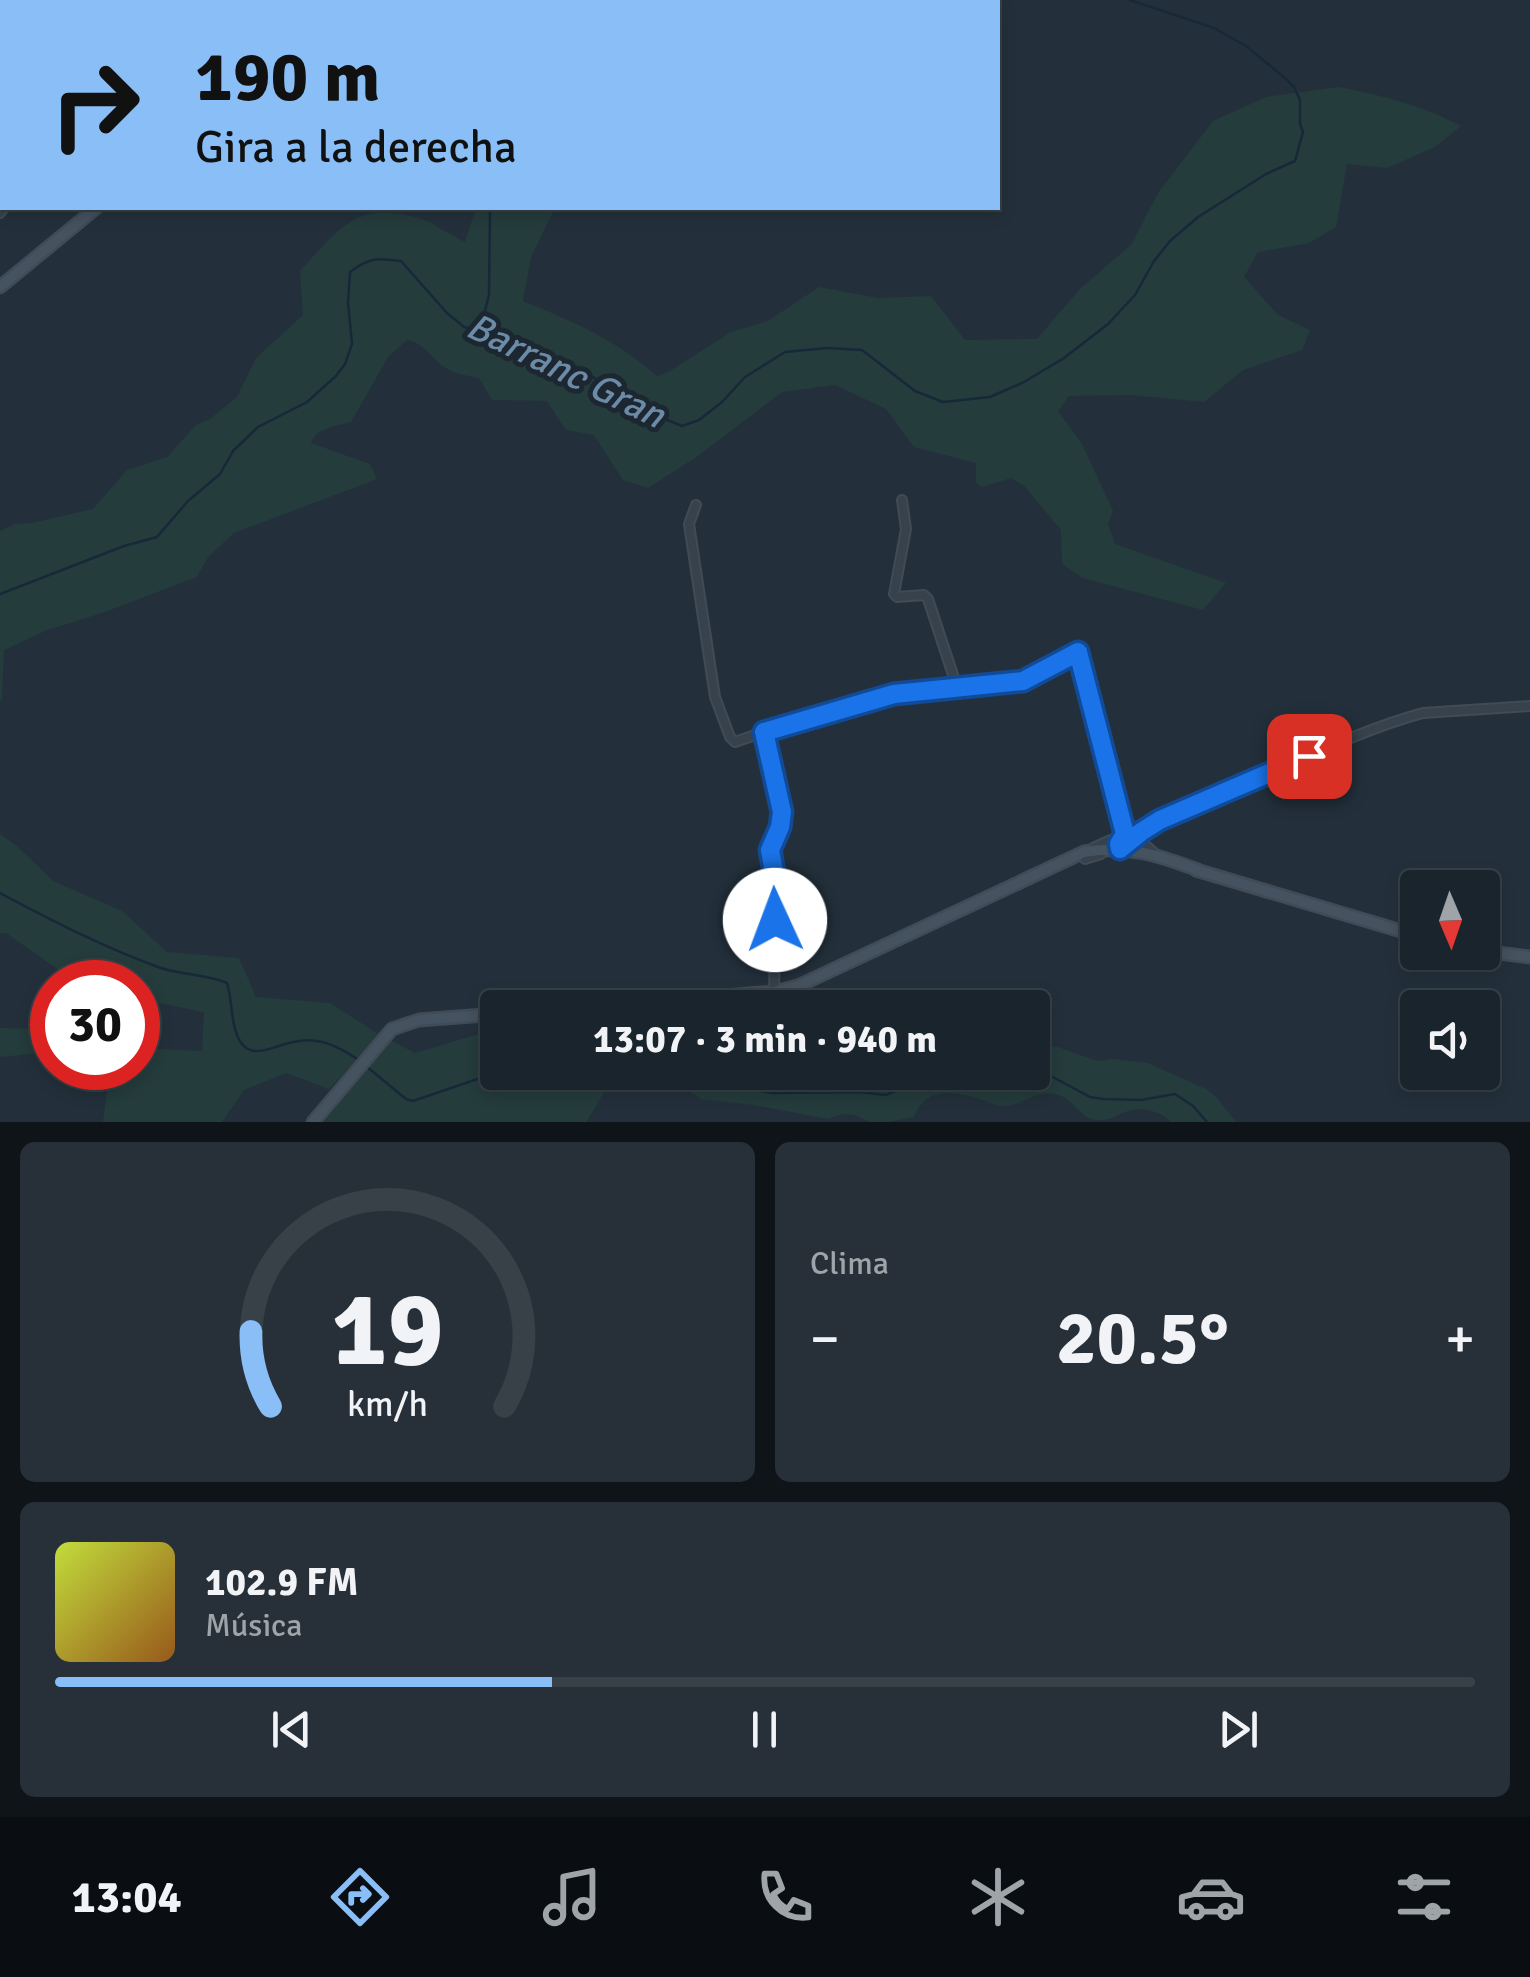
<!DOCTYPE html>
<html lang="es">
<meta charset="utf-8">
<style>
:root{--surface:#1a242c;--page:#273038;--text:#f1f3f6;--muted:#9fa4a9;--line:#384148;--accent:#89bff6}
body{margin:0;font-family:Signika,sans-serif;background:var(--page);color:var(--text);height:100vh;display:flex;flex-direction:column;font-size:38px;white-space:nowrap}
*{box-sizing:border-box;margin:0}
p{font-size:32px;color:var(--muted)}
.icon{flex:none;width:55px;height:55px;fill:none;stroke:currentColor;stroke-width:2;stroke-linecap:round;stroke-linejoin:round}
.map{position:relative;height:1122px;overflow:hidden}
.details{display:flex;flex-direction:column;gap:20px;padding:20px;background:#0e1418;flex:1}
.details>*{flex:none}
.top-card{position:absolute;left:0px;top:0px;width:1000px;height:210px;box-shadow:0 5px 15px #0003,0 0 0 2px var(--line);background:#89bff6;color:#111;overflow:hidden}
.needle{width:65px;rotate:178deg}
.tools{position:absolute;left:1400px;top:870px;display:grid;gap:20px}
.tools a{display:grid;place-items:center;width:100px;height:100px;border-radius:10px;background:var(--surface);box-shadow:0 5px 15px #0003,0 0 0 2px var(--line);font-size:50px}
.speed{position:absolute;left:30px;top:960px;display:flex;gap:20px;font-size:50px;font-weight:700;text-align:center}
.speed>*{display:grid;place-content:center;width:130px;height:130px;border-radius:50%;background:var(--surface);box-shadow:0 5px 15px #0003,0 0 0 2px var(--line);line-height:1}
.speed .limit{border:15px solid #d22;background:#fff;color:#111}
.pin{position:absolute;display:grid;place-items:center;width:85px;height:85px;color:#fff;margin:-42px;border-radius:20px;box-shadow:0 5px 15px #0006}
.me{position:absolute;width:110px;margin:-55px;rotate:358deg;stroke-linejoin:round;filter:drop-shadow(0 0 8px #0008)}
.turn{display:flex;align-items:center;gap:35px;height:210px;padding:0 30px;font-size:45px}
.turn .icon{width:130px;height:130px;stroke-width:2.5}
.turn b{display:block;font-size:70px;line-height:85px}
.big{font-size:75px;font-weight:800;line-height:1.1}
.details .tile{flex:1;display:flex;flex-direction:column;justify-content:center;gap:15px;min-width:0;padding:0 35px;border-radius:15px;background:var(--page)}
.details .dial{align-items:center;gap:0}
.dial svg{height:260px;overflow:visible;fill:none;stroke:var(--line);stroke-width:7;stroke-linecap:round;text-anchor:middle}
.dial text{fill:var(--text);stroke:none}
.song{display:flex;align-items:center;gap:30px}
.cover{width:120px;height:120px;border-radius:15px;background:linear-gradient(135deg,hsl(70 70% 55%),hsl(30 70% 35%))}
.played{height:10px;border-radius:5px;background:linear-gradient(90deg,var(--accent) 35%,var(--line) 35%)}
.keys{display:flex;justify-content:space-around;direction:ltr}
.heat{display:flex;justify-content:space-between;align-items:center;font-size:55px;direction:ltr}
.details .tiles{flex:1;display:grid;gap:20px;grid-template-columns:1fr 1fr}
.tile:last-child{grid-column:span 2}
.trip{position:absolute;left:480px;top:990px;width:570px;height:100px;border-radius:10px;background:var(--surface);box-shadow:0 5px 15px #0003,0 0 0 2px var(--line);font-weight:800;line-height:100px;text-align:center}
.dock{display:flex;height:160px;justify-content:space-around;align-items:center;background:#0a0e12;color:var(--muted)}
.dock .icon{width:70px;height:70px}
.dock .active{color:var(--accent)}
.dock b{font-size:45px;color:var(--text)}
.map>svg:first-child{display:block}
</style>
<div class="map">
<svg width="1530" height="1122" viewBox="0 0 1530 1122">
<rect width="100%" height="100%" fill="#23303b"/>
<path fill="#253c3c" d="M1339,87C1384,96 1420,105 1461,126L1435,147L1387,168L1347,164L1336,227L1309,243L1258,252L1244,277L1278,315L1310,330L1302,350L1243,370L1204,402L1131,395L1069,396L1058,411L1082,444L1113,511L1108,524L1115,544L1226,583L1203,610L1083,578L1062,564L1061,530L1024,486L1011,478L982,487L976,482V463L914,447L886,409L835,385L782,392L695,458L648,488L623,480L594,435L566,430L547,401L492,400L479,378C465,375 452,374 440,364C429,354 423,343 407,340L388,357L351,422C337,426 315,428 311,443L370,464L377,479L234,533L208,557L197,577L102,613L47,630L4,650L2,699L0,700V531L15,524L32,523L93,509L127,470L167,457L196,425L210,419L237,397L256,358L303,315L300,271C340,227 358,199 422,219C436,224 451,236 465,242L476,208H555L531,257L523,301C574,322 615,339 657,376L670,371L731,332L768,321L819,287L878,298L931,296L965,340L1037,339L1080,289L1131,245L1158,193L1213,121L1266,97Z
M0,834L17,846L53,881L122,911L167,952L239,958L256,997L330,1003L380,1035L329,1089L286,1073L244,1090L222,1122H103L110,1068H138V1048L202,1051L204,1012L138,999V982H76L6,933L0,934Z
M0,1028L52,1029V1052L0,1057Z
M479,1034L497,1036L498,1072H1032L1033,1045L1058,1047L1097,1061L1112,1059L1148,1063L1206,1089L1216,1097L1236,1122H1171C1162,1112 1142,1106 1128,1111C1118,1114 1110,1121 1099,1120C1080,1120 1076,1102 1061,1096C1039,1086 1023,1107 1002,1106C994,1105 987,1101 980,1099C954,1091 925,1087 914,1117L888,1122H870L854,1115L842,1114L828,1119L754,1105L701,1099L676,1083L665,1082L604,1093L586,1122H323L390,1040L415,1053Z"/>
<g fill="none" stroke-linecap="round" stroke-linejoin="round">
<path stroke="#172939" stroke-width="2.5" d="M465,0L466,2
M480,330L489,295L490,208
M0,594L124,546L157,537L188,501L220,474L233,451L258,427L307,402L336,376L345,364L352,344L348,303L350,272C370,257 377,258 401,261L447,313L464,327L499,335L551,354L581,369L639,408L682,426L699,420L722,402L745,377L785,352L827,348L862,350L915,391L943,402L990,397L1024,382L1064,358L1108,324L1135,295L1154,261L1170,241L1198,217L1266,174L1295,161L1303,132L1300,124V100L1294,87L1285,78L1246,46L1214,28L1130,0
M0,893C51,920 103,947 158,967C180,975 205,974 227,983C233,1002 230,1028 242,1044C254,1060 278,1044 294,1042C301,1040 310,1040 317,1041C332,1043 347,1052 360,1061
M366,1066L406,1099L413,1101L498,1072
M533,1072L568,1077L619,1072
M685,1072L711,1083L773,1093L859,1092L886,1095L935,1072
M956,1072L977,1078H1003L1033,1074L1051,1076L1090,1097L1103,1099L1141,1100L1175,1094L1193,1106L1207,1122"/>
<g stroke="#404b55" stroke-width="12">
<path id="street" d="M119,2L120,0
M0,213L4,208
M902,500L906,529L894,594L897,597L924,595L928,599L957,687
M696,505L689,524L715,697L730,737L735,742L764,732
M1152,825L1143,835L1142,842L1153,852
M1093,848C1142,825 1194,808 1243,786C1303,760 1360,730 1423,713L1530,706
M1085,859L1101,854
M774,992L776,884L770,850L780,827L782,812L764,732L869,699L893,694L1023,681L1078,652L1127,844"/>
</g>
<g stroke="#404b55" stroke-width="15">
<path id="secondary" d="M411,2L414,0
M0,287L96,208
M1196,870L1418,936
M1482,951L1530,957
M577,1008L774,992L798,986L1084,852C1128,845 1158,855 1198,870
M313,1122L392,1029L419,1020L498,1014"/>
</g>
<use href="#street" stroke="#37424c" stroke-width="8"/>
<use href="#secondary" stroke="#45525f" stroke-width="10"/>
</g>
<g fill="none" stroke-linecap="round" stroke-linejoin="round">
<g stroke="#114b97" stroke-width="25">
<path id="route" d="M775,920L776,884L770,850L780,827L782,812L764,732L894,694L1023,681L1078,652L1125,834L1119,844L1120,849L1141,832L1160,820L1309,756"/>
</g>
<use href="#route" stroke="#1a73e8" stroke-width="18"/>
</g>
<g text-anchor="middle" stroke-width="10" stroke-linejoin="round" paint-order="stroke">
<g font-size="38" font-style="italic" fill="#6c8ba6" stroke="#1c2731">
<text transform="translate(566 370) rotate(26)" y="13">Barranc Gran</text>
</g>
</g>
</svg>
<div class="tools">
<a><svg class="needle" viewBox="-14 -14 28 28"><path d="M0-13l5 13h-10z" fill="#e53935"/><path d="M0 13l5-13h-10z" fill="#9fa4a9"/></svg></a>
<a><svg class="icon" aria-label="sound" viewBox="0 0 24 24"><path d="M4 9h4l5-4v14l-5-4H4zM17 9q2 3 0 6"/></svg></a>
</div>
<div class="speed"><div class="limit">30</div></div>
<div class="pin" style="left:1309px;top:756px;background:#d93025"><svg class="icon" aria-label="arrive" viewBox="0 0 24 24"><path d="M6 21V4h12l-3 4 3 4H6"/></svg></div>
<svg class="me" style="left:775px;top:920px" viewBox="-20 -20 40 40"><circle r="19" fill="#fff"/><path d="M0-13L10 11 0 6-10 11z" fill="#1a73e8"/></svg>
<div class="trip">13:07 · 3 min · 940 m</div>
<div class="top-card">
<div class="turn"><svg class="icon" aria-label="right" viewBox="0 0 24 24"><path d="M7 20v-9h11M14 6l5 5-5 5"/></svg><div><b>190 m</b>Gira a la derecha</div></div>
</div>
</div>
<section class="details">
<div class="tiles">
<div class="tile dial"><svg viewBox="0 0 100 80">
<path d="M14 69A42 42 0 1 1 86 69"/>
<path d="M14 69A42 42 0 0 1 8 46" stroke="#89bff6"/>
<text x="50" y="56" font-size="32" font-weight="700">19</text>
<text x="50" y="72" font-size="11">km/h</text>
</svg></div>
<div class="tile"><p>Clima</p>
<div class="heat"><a>−</a><b class="big">20.5°</b><a>+</a></div>
</div>
<div class="tile">
<div class="song"><i class="cover"></i><div><b>102.9 FM</b><p>Música</p></div></div>
<div class="played"></div>
<div class="keys"><svg class="icon" aria-label="previous" viewBox="0 0 24 24"><path d="M18 5L8 12l10 7zM5 5v14"/></svg><svg class="icon" aria-label="pause" viewBox="0 0 24 24"><path d="M8 5v14M16 5v14"/></svg><svg class="icon" aria-label="next" viewBox="0 0 24 24"><path d="M6 5l10 7-10 7zM19 5v14"/></svg></div>
</div>
</div>
</section>
<nav class="dock">
<b>13:04</b>
<svg class="icon active" aria-label="directions" viewBox="0 0 24 24"><path d="M12 3l9 9-9 9-9-9zM9 14v-3h6M13 9l2 2-2 2"/></svg>
<svg class="icon" aria-label="music" viewBox="0 0 24 24"><path d="M9 18V5l10-2v13"/><circle cx="6" cy="18" r="3"/><circle cx="16" cy="16" r="3"/></svg>
<svg class="icon" aria-label="phone" viewBox="0 0 24 24"><path d="M5 4h4l2 5-3 2q2 4 5 5l2-3 5 2v4C11 20 4 13 5 4z"/></svg>
<svg class="icon" aria-label="climate" viewBox="0 0 24 24"><path d="M12 3v18M4 7l16 10M4 17L20 7"/></svg>
<svg class="icon" aria-label="car" viewBox="0 0 24 24"><path d="M5 17H2v-5l4-1 3-4h7l3 4 3 1v5h-3M9 17h6M6 11h13"/><circle cx="7" cy="17" r="2"/><circle cx="17" cy="17" r="2"/></svg>
<svg class="icon" aria-label="filters" viewBox="0 0 24 24"><path d="M4 7h16M4 17h16"/><circle cx="9" cy="7" r="2"/><circle cx="15" cy="17" r="2"/></svg>
</nav>
